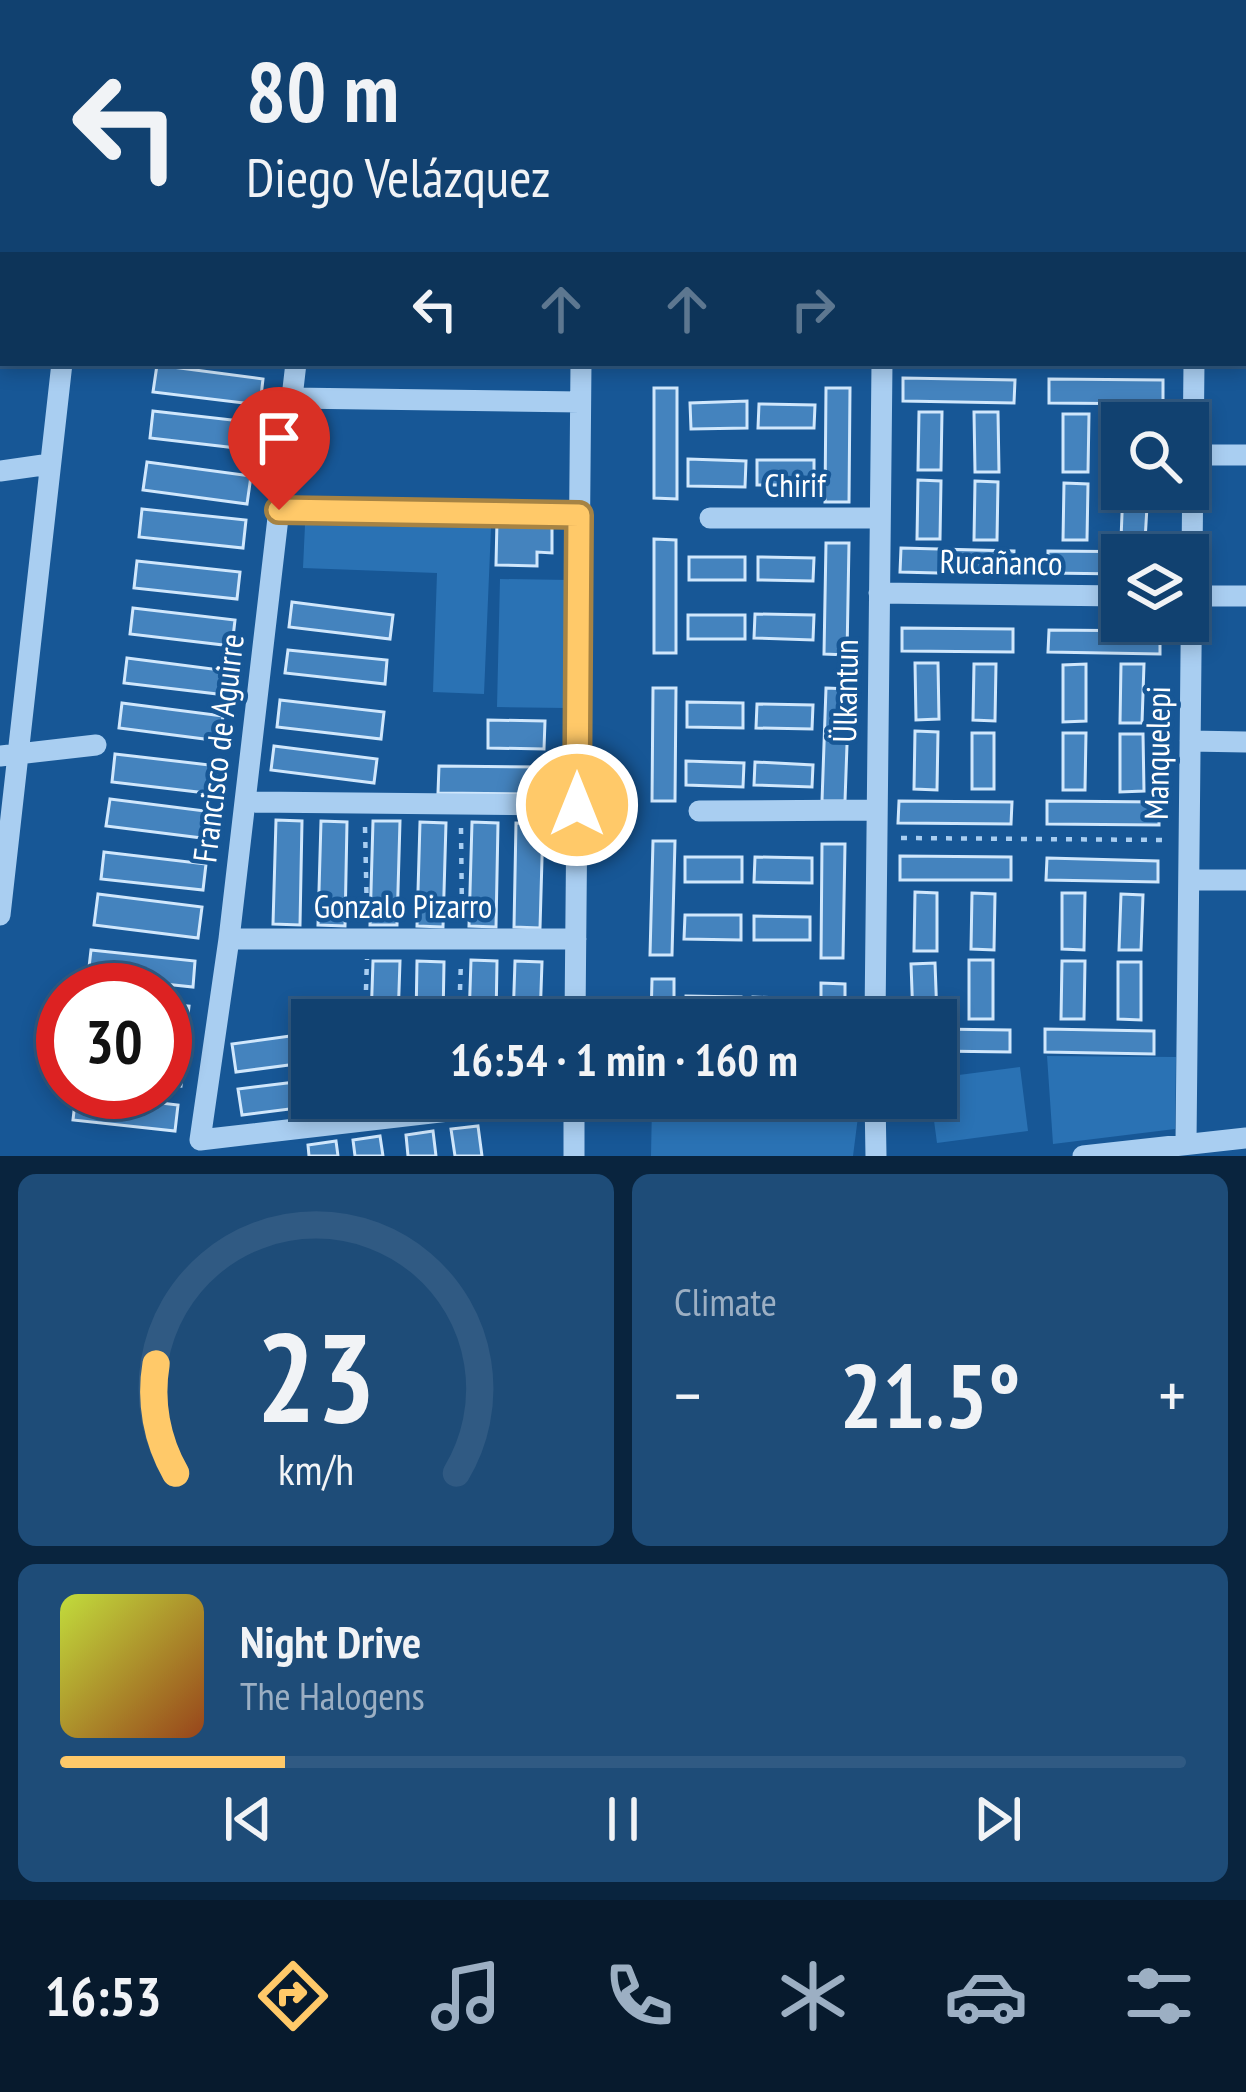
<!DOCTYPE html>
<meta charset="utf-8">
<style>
:root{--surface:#114170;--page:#1e4c78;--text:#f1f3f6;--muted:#9cafc3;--line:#305a83;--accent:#ffc969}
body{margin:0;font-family:"PT Sans Narrow",sans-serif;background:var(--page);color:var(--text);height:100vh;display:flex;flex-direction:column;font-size:45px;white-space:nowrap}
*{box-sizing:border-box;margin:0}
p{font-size:39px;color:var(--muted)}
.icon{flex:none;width:66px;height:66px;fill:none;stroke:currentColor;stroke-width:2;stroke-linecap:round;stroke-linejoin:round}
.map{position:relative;height:1156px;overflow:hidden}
.panel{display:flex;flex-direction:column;gap:18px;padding:18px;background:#09243e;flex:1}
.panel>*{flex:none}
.guide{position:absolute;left:0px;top:0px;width:1248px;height:366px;box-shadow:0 6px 18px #0003,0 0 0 3px var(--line);background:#114170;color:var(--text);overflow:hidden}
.fabs{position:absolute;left:1101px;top:402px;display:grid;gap:24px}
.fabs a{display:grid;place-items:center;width:108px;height:108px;border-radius:0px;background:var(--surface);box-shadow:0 6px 18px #0003,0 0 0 3px var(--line);font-size:60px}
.speed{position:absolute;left:36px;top:963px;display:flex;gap:24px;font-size:60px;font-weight:700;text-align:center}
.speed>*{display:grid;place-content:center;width:156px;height:156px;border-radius:50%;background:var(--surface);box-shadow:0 6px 18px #0003,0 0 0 3px var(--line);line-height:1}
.speed .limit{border:18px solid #d22;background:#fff;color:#111}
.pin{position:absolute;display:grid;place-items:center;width:102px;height:102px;color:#fff;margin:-123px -51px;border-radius:50% 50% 50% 0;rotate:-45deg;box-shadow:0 0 12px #0007}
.pin .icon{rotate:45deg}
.me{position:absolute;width:132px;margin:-66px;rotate:0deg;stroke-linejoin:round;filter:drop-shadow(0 0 9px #0008)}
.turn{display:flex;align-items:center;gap:42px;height:252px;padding:0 48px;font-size:54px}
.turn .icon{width:156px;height:156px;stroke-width:2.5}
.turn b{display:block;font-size:84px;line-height:102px}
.lanes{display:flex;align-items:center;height:114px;padding:0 48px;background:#0003;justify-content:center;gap:60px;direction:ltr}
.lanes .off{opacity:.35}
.big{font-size:90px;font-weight:800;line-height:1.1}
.panel .widget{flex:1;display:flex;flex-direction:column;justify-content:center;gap:18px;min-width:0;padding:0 42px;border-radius:18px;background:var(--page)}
.panel .dial{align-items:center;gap:0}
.dial svg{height:312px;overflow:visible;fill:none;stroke:var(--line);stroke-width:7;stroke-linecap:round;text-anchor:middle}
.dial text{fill:var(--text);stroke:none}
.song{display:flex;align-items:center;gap:36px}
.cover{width:144px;height:144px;border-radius:18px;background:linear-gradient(135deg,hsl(70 70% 55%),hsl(20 70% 35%))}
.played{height:12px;border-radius:6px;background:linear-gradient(90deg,var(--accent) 20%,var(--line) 20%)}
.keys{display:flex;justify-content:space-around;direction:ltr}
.heat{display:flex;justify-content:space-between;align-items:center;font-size:66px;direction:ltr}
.panel .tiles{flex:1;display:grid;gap:18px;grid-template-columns:1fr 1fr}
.widget:last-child{grid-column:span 2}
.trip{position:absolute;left:291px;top:999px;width:666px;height:120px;border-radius:0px;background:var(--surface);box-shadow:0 6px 18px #0003,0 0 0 3px var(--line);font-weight:800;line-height:120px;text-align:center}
.dock{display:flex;height:192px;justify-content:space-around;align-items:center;background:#071a2d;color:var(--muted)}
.dock .icon{width:84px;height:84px}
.dock .on{color:var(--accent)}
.dock b{font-size:54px;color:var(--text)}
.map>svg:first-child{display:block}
</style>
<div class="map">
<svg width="1246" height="1156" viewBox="0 0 1246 1156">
<rect width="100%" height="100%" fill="#175796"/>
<path fill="#2a72b4" d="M305,525L491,528L484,694L433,692L437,573L303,568Z
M500,579L570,580L566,708L497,707Z
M1047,1056L1176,1057L1175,1129L1053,1144Z
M1020,1067L1028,1131L937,1143L931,1098H936V1078Z
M860,1101L853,1156H651L652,1104Z"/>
<path fill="#4483be" stroke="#d0e7fc" stroke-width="3" d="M157,365L263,379L260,405L153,392Z
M903,378L1015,380L1014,403L903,401Z
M1049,379L1163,380V404L1049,403Z
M654,388H677V499L654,498Z
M826,388H850L849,502H825Z
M747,401V428L691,429L690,403Z
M759,404L815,405L814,428H758Z
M153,411L258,423L254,450L150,438Z
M919,412H942L941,470H918Z
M974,412H998L999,472H975Z
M1063,414H1089L1088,472H1063Z
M688,459L746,461L745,487L688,486Z
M757,460H814V485H757Z
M147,462L251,476L247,504L143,490Z
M918,480L941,481L940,539H917Z
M975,481L998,482L997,540H974Z
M1064,483L1088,484L1087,540H1063Z
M1123,489H1148L1145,541L1121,539Z
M142,509L246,520L243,548L139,537Z
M497,521L552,522V553L537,552V566L496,565Z
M654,539L676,540V653H654Z
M826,543H849L847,655L824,654Z
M901,548L1014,551L1013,575L900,572Z
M1048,551L1160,552L1159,555H1122V574L1048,573Z
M689,557H745V580H689Z
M758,557L814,558L813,581L758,580Z
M137,561L240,572L237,599L134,588Z
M292,602L393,615L390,639L289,627Z
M133,608L235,620L232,646L130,634Z
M755,614L814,615L813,640L754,638Z
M688,615H745V639H688Z
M902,628L1013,629V652L902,651Z
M1049,630L1160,631V654L1048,652Z
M288,650L387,660L385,684L285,673Z
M127,658L228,671L226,695L124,683Z
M915,663H938L939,719L916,720Z
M974,664H996L995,721L973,720Z
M1086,664V721L1063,722V665Z
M1121,664H1144L1142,723H1120Z
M653,688H676L675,801H652Z
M826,688L849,689L845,801H822Z
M280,700L384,712L381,739L277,727Z
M687,702L743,703V728L687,727Z
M122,703L223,716L220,741L119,728Z
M757,704L813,705L812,729L756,728Z
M488,720L545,721L544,749L488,748Z
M915,731L938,732L937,790L914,789Z
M972,733H994V789H972Z
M1063,733H1086L1085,790H1063Z
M1120,734H1143L1144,791L1120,792Z
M274,746L377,759L374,783L271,770Z
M115,754L218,766L215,794L112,782Z
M686,761L744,763L743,787L686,785Z
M755,762L813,765L812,787L754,785Z
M439,766L543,767V794L438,793Z
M110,799L213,812L210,839L106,826Z
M899,801L1012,802L1011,824L898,823Z
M1047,801L1159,802V825L1047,824Z
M276,820L302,821L300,925L273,924Z
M321,821L347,822L345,926L318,925Z
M373,821H400L397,925H370Z
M420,822L446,823L443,927L417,926Z
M472,822L498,823L496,927L469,926Z
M516,823L543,824L540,928L514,927Z
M653,841H675L672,955H650Z
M822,844H845L843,958H821Z
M104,852L206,864L203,890L101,879Z
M900,856L1011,857V880H900Z
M685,857H742V882H685Z
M755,857L812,858V883L754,882Z
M1047,858L1158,861V882L1046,880Z
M915,892L937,893V951H914Z
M972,893L995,894L994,950L971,949Z
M1062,893H1085L1084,950L1062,949Z
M98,894L202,907L198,938L94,925Z
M1121,894L1143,895L1141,950H1119Z
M685,915H741V940L684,939Z
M754,916L810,917V940H754Z
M91,950L195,961L193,987L88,976Z
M471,960L497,961L496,1020H469Z
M969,960H993V1019H969Z
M373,961H400L398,1020H371Z
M417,961L444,962L443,1020H416Z
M515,961L542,962L540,1020H513Z
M1062,961H1085L1084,1019H1061Z
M1118,962H1141V1020L1118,1019Z
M935,963L937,1017L913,1018L911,964Z
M652,979H674V1020H651Z
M821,983L845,984V1020H821Z
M686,996L741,997V1020H685Z
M753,997L810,999L809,1020H753Z
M165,1004L189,1006L186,1033L165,1031Z
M936,1029L1010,1030V1052L936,1051Z
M1045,1029L1154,1031V1054L1045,1052Z
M312,1033V1062L236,1072L232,1044Z
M165,1057L184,1059L181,1086L165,1084Z
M312,1080V1098L345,1102L242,1115L238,1089Z
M76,1093L178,1105L175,1131L73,1120Z
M478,1126L482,1156H455L451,1129Z
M433,1131L436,1156H408L406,1135Z
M380,1136L383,1156H355L353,1140Z
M336,1141L338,1156H309L308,1145Z"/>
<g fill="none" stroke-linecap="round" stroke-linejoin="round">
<path stroke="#a9cef1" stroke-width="4.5" stroke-dasharray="6 9" stroke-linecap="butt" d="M365,827L367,918
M461,828L462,918
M901,838L1166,840
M365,1020L367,959
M459,1020L461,960"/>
<path stroke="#a9cef1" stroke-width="21" d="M102,3V0
M582,3V0
M1245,134H1246
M0,253L3,252
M0,299H3
M1245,318H1246
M296,363L229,939L200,1140L561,1098
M292,398L580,402
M1193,455H1246
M0,471L50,464
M279,510L579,515
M710,518H880
M879,593L1122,596
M1188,596H1246
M1190,741L1246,742
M0,756L96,745
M245,802L576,805
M699,811L876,810
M1189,880H1246
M0,915L62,363
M229,939H576
M575,1020L581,363
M875,1020L882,363
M875,1098L876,1156
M651,1099L866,1098
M1186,1143L1194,363
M574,1156V1098
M1083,1156L1246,1138"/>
</g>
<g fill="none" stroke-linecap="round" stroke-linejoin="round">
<g stroke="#a68344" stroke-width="30">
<path id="route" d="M279,510L579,515L577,805"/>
</g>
<use href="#route" stroke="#ffc969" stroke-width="21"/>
</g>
<g text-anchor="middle" stroke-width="9" stroke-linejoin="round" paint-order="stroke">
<g font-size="33" fill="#fff" stroke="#175796">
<text x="795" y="497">Chirif</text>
<text transform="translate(1001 562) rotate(1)" y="12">Rucañanco</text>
<text transform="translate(845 691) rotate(-89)" y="12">Ülkantun</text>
<text transform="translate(218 748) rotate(-83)" y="12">Francisco de Aguirre</text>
<text transform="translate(1157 753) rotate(-89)" y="12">Manquelepi</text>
<text x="403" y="918">Gonzalo Pizarro</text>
</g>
</g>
</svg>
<div class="fabs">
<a><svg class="icon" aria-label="search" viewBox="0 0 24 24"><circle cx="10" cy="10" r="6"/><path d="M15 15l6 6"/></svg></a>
<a><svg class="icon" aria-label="layers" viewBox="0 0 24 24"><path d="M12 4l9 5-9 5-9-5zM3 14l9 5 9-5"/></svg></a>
</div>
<div class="speed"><div class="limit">30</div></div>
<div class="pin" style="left:279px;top:510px;background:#d93025"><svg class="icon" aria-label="arrive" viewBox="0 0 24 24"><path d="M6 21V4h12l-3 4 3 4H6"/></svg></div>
<svg class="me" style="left:577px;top:805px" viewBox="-20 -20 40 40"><circle r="17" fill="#ffc969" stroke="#fff" stroke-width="3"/><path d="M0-11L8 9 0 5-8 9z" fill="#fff"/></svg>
<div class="trip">16:54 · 1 min · 160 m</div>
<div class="guide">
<div class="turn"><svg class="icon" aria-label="left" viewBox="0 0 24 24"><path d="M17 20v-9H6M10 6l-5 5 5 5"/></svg><div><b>80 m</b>Diego Velázquez</div></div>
<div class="lanes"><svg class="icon" aria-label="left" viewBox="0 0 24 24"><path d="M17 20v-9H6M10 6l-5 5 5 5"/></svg><svg class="icon off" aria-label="ahead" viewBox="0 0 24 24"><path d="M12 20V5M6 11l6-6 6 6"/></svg><svg class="icon off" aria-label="ahead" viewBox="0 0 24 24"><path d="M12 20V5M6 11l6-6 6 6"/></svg><svg class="icon off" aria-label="right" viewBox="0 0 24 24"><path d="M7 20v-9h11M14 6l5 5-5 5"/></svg></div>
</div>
</div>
<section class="panel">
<div class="tiles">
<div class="widget dial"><svg viewBox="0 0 100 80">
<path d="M14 69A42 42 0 1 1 86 69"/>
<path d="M14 69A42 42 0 0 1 9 41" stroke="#ffc969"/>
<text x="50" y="56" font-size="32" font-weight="700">23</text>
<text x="50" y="72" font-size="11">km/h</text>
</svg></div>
<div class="widget"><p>Climate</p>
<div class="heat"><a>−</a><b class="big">21.5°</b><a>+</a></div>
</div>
<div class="widget">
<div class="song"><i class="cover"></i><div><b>Night Drive</b><p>The Halogens</p></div></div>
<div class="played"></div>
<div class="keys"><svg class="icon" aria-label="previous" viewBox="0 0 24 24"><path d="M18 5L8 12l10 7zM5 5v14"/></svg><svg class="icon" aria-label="pause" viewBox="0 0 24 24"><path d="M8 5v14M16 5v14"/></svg><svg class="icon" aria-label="next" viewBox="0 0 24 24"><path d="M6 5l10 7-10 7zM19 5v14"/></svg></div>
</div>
</div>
</section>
<nav class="dock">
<b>16:53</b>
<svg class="icon on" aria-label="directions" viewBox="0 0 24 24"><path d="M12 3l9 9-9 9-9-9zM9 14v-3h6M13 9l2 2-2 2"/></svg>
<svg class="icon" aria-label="music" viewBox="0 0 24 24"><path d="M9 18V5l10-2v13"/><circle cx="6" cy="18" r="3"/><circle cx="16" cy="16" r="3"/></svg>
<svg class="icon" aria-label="phone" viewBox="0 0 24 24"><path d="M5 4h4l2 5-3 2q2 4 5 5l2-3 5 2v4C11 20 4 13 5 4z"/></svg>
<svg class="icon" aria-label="climate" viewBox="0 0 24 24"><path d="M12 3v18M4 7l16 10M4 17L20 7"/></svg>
<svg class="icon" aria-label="car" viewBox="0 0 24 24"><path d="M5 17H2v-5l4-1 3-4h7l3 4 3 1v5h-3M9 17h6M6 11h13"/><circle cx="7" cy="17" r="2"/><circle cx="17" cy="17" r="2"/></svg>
<svg class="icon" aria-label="filters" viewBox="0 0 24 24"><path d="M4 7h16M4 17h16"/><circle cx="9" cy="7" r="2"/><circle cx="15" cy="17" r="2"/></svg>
</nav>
